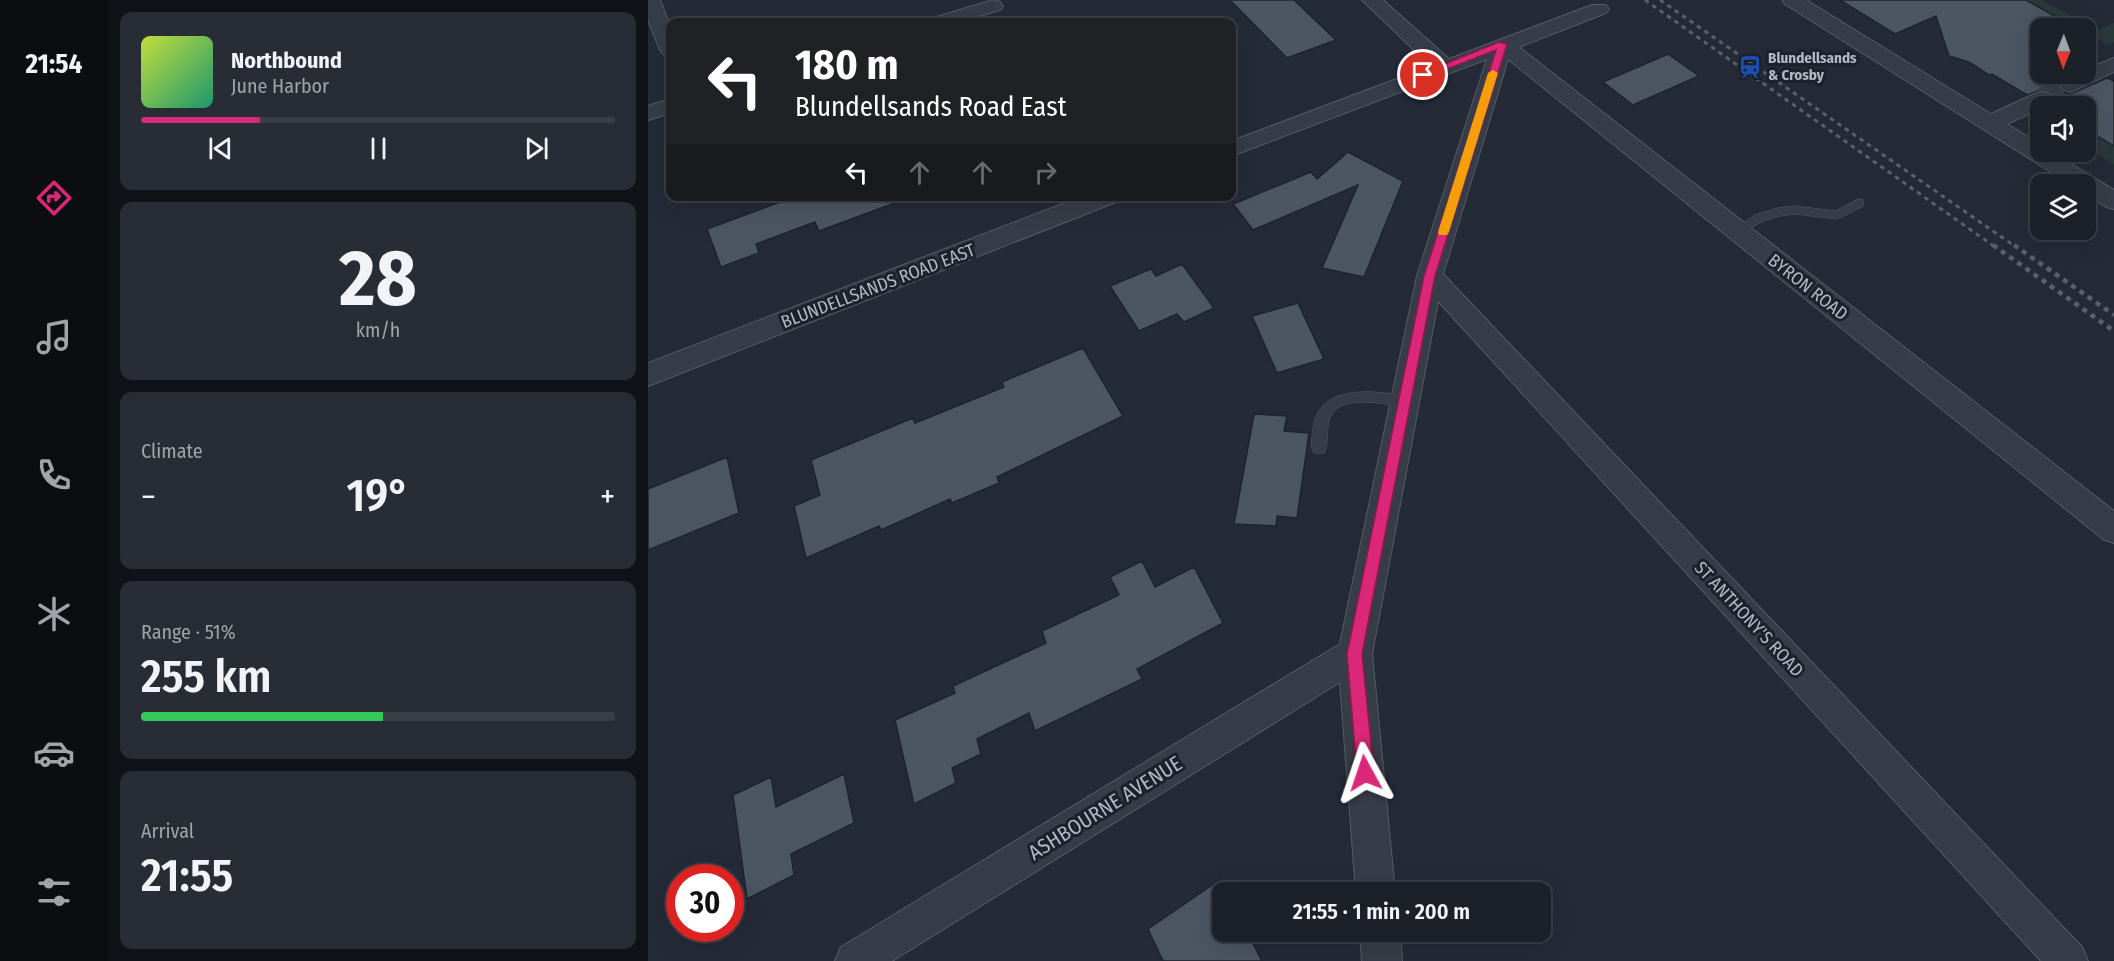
<!DOCTYPE html>
<meta charset="utf-8">
<style>
:root{--surface:#1b2029;--page:#282d35;--text:#f1f3f6;--muted:#a0a3a8;--line:#393e46;--accent:#db2777}
body{margin:0;font-family:"Fira Sans Condensed",sans-serif;background:var(--page);color:var(--text);height:100vh;display:flex;flex-direction:column;font-size:22px;white-space:nowrap}
*{box-sizing:border-box;margin:0}
p{font-size:20px;color:var(--muted)}
.icon{flex:none;width:33px;height:33px;fill:none;stroke:currentColor;stroke-width:2;stroke-linecap:round;stroke-linejoin:round}
.map{position:relative;flex:1;overflow:hidden}
.sheet{display:flex;flex-direction:column;gap:12px;padding:12px;background:#0f1217;width:540px}
.sheet>*{flex:none}
.top-card{position:absolute;left:18px;top:18px;width:570px;height:183px;border-radius:12px;box-shadow:0 6px 24px #0002,0 0 0 2px var(--line);background:#202124;color:#fff;overflow:hidden}
.needle{width:39px;rotate:181deg}
.buttons{position:absolute;left:1382px;top:18px;display:grid;gap:12px}
.buttons a{display:grid;place-items:center;width:66px;height:66px;border-radius:12px;background:var(--surface);box-shadow:0 6px 24px #0002,0 0 0 2px var(--line);font-size:30px}
.speed{position:absolute;left:18px;top:864px;display:flex;gap:12px;font-size:30px;font-weight:700;text-align:center}
.speed>*{display:grid;place-content:center;width:78px;height:78px;border-radius:50%;background:var(--surface);box-shadow:0 6px 24px #0002,0 0 0 2px var(--line);line-height:1}
.speed .limit{border:9px solid #d22;background:#fff;color:#111}
.pin{position:absolute;display:grid;place-items:center;width:51px;height:51px;color:#fff;margin:-26px;border:3px solid #fff;border-radius:50%;box-shadow:0 2px 6px #0007}
.me{position:absolute;width:66px;margin:-33px;rotate:355deg;stroke-linejoin:round;filter:drop-shadow(0 0 4px #0008)}
.turn{display:flex;align-items:center;gap:21px;height:126px;padding:0 30px;font-size:27px}
.turn .icon{width:78px;height:78px;stroke-width:2.5}
.turn b{display:block;font-size:42px;line-height:51px}
.lanes{display:flex;align-items:center;height:57px;padding:0 30px;background:#0003;justify-content:center;gap:30px;direction:ltr}
.lanes .off{opacity:.35}
.big{font-size:45px;font-weight:600;line-height:1.1}
.sheet .widget{flex:1;display:flex;flex-direction:column;justify-content:center;gap:9px;min-width:0;padding:0 21px;border-radius:12px;background:var(--page)}
.sheet .dial{align-items:center;gap:0}
.dial b{font-size:78px;line-height:1}
.song{display:flex;align-items:center;gap:18px}
.cover{width:72px;height:72px;border-radius:9px;background:linear-gradient(135deg,hsl(70 70% 55%),hsl(160 70% 35%))}
.played{height:6px;border-radius:3px;background:linear-gradient(90deg,var(--accent) 25%,var(--line) 25%)}
.keys{display:flex;justify-content:space-around;direction:ltr}
.heat{display:flex;justify-content:space-between;align-items:center;font-size:33px;direction:ltr}
.charge{height:9px;border-radius:4px;background:linear-gradient(90deg,#34c759 51%,var(--line) 0)}
.trip{position:absolute;left:564px;top:882px;width:339px;height:60px;border-radius:12px;background:var(--surface);box-shadow:0 6px 24px #0002,0 0 0 2px var(--line);font-weight:600;line-height:60px;text-align:center}
main{display:flex;flex:1;min-height:0}
.tabs{display:flex;flex-direction:column;width:108px;justify-content:space-around;align-items:center;background:#0b0d10;color:var(--muted)}
.tabs .icon{width:42px;height:42px}
.tabs .current{color:var(--accent)}
.tabs b{font-size:27px;color:var(--text)}
.map>svg:first-child{display:block}
</style>
<main>
<nav class="tabs">
<b>21:54</b>
<svg class="icon current" aria-label="directions" viewBox="0 0 24 24"><path d="M12 3l9 9-9 9-9-9zM9 14v-3h6M13 9l2 2-2 2"/></svg>
<svg class="icon" aria-label="music" viewBox="0 0 24 24"><path d="M9 18V5l10-2v13"/><circle cx="6" cy="18" r="3"/><circle cx="16" cy="16" r="3"/></svg>
<svg class="icon" aria-label="phone" viewBox="0 0 24 24"><path d="M5 4h4l2 5-3 2q2 4 5 5l2-3 5 2v4C11 20 4 13 5 4z"/></svg>
<svg class="icon" aria-label="climate" viewBox="0 0 24 24"><path d="M12 3v18M4 7l16 10M4 17L20 7"/></svg>
<svg class="icon" aria-label="car" viewBox="0 0 24 24"><path d="M5 17H2v-5l4-1 3-4h7l3 4 3 1v5h-3M9 17h6M6 11h13"/><circle cx="7" cy="17" r="2"/><circle cx="17" cy="17" r="2"/></svg>
<svg class="icon" aria-label="filters" viewBox="0 0 24 24"><path d="M4 7h16M4 17h16"/><circle cx="9" cy="7" r="2"/><circle cx="15" cy="17" r="2"/></svg>
</nav>
<section class="sheet">
<div class="widget">
<div class="song"><i class="cover"></i><div><b>Northbound</b><p>June Harbor</p></div></div>
<div class="played"></div>
<div class="keys"><svg class="icon" aria-label="previous" viewBox="0 0 24 24"><path d="M18 5L8 12l10 7zM5 5v14"/></svg><svg class="icon" aria-label="pause" viewBox="0 0 24 24"><path d="M8 5v14M16 5v14"/></svg><svg class="icon" aria-label="next" viewBox="0 0 24 24"><path d="M6 5l10 7-10 7zM19 5v14"/></svg></div>
</div>
<div class="widget dial"><b>28</b><p>km/h</p></div>
<div class="widget"><p>Climate</p>
<div class="heat"><a>−</a><b class="big">19°</b><a>+</a></div>
</div>
<div class="widget"><p>Range · 51%</p><b class="big">255 km</b><div class="charge"></div></div>
<div class="widget"><p>Arrival</p><b class="big">21:55</b></div>
</section>
<div class="map">
<svg width="1466" height="961" viewBox="0 0 1466 961">
<rect width="100%" height="100%" fill="#242b37"/>
<path fill="#29393a" d="M1364,0H1393L1451,30L1466,23V42L1460,45L1437,32V28H1430L1396,10L1384,16Z
M1437,125L1440,131L1466,146V164L1437,146Z"/>
<path fill="#4c5562" stroke="#1e242e" stroke-width="1.5" d="M582,0H646L688,40L639,58Z
M1192,0H1378L1423,25L1414,28H1392V74H1425L1416,78L1410,85L1414,92L1422,94L1459,78L1466,81V146L1437,129V106H1402L1407,100L1403,92L1393,90L1379,95L1344,74L1341,75L1321,62L1301,56L1288,16L1247,34Z
M1020,54L1051,76L985,105L955,82Z
M700,152L755,181L716,277L674,268L710,185L605,230L585,204L663,172L669,179Z
M148,196H254L255,200L171,231L167,222L108,244L111,253L73,267L59,229Z
M534,264L566,308L536,322L529,314L491,331L462,286L503,269L508,276Z
M650,303L676,359L629,373L604,316Z
M435,348L475,416L349,477L351,483L304,503L302,499L233,530L231,526L158,558L146,506L172,495L163,460L265,418L267,423L356,387L354,382Z
M606,414L639,416L636,431L661,433L649,518L629,516L628,526L586,524Z
M79,457L91,513L0,550V489Z
M494,561L507,587L546,567L575,623L489,669L494,679L387,731L381,713L329,739L333,754L304,768L308,783L266,804L247,720L307,693L305,686L398,643L394,631L471,595L462,577Z
M196,774L206,823L143,854L146,875L99,899L85,795L123,777L128,807Z
M573,879L580,892H574V932H599L614,961H515L500,929Z"/>
<g fill="none" stroke-linecap="round" stroke-linejoin="round">
<path stroke="#39404c" stroke-width="22" stroke-dasharray="22 11" stroke-linecap="butt" d="M1394,99L1423,85"/>
<g stroke="#555b65" stroke-width="1">
<path id="service" d="M1211,199L1215,200V206L1189,219L1147,214L1131,216L1115,221L1090,235L1084,231L1107,215L1130,208L1147,206L1187,211Z
M724,392L757,395L762,397L764,401L762,405L757,407C736,404 688,392 681,421C678,432 681,443 676,453H666C662,447 664,438 665,430C668,397 696,391 724,392Z"/>
</g>
<g stroke="#555b65" stroke-width="2">
<path id="minor" d="M0,0H12L22,26V56L15,54L12,50L0,20Z
M345,0L352,2L355,6L352,10L311,22H282L285,18Z
M714,0H735L801,59L944,5H958L961,9L958,13L871,47L1466,511V543L1455,539L860,59L795,274L1434,947L1440,961H1393L790,301L724,654L747,892H708L692,682L244,961H187L193,947L692,644L769,276L839,59L584,156V141L783,66Z
M1134,0H1158L1343,114L1386,94L1394,92L1402,94L1405,99L1402,104L1359,124L1392,144V152H1403L1466,190V209L1458,207L1437,194V184H1422L1137,4Z
M1466,58V72L1423,92L1415,90L1412,85C1418,77 1428,74 1437,74V70Z
M22,99V113L0,120V106Z
M435,196H472L468,202L0,386V363Z
M712,932H752L754,961H714Z"/>
</g>
<use href="#service" fill="#373d48" fill-rule="evenodd"/>
<use href="#minor" fill="#373d48" fill-rule="evenodd"/>
<path stroke="#5a616e" stroke-width="3" stroke-dasharray="4.5 4.5" stroke-linecap="butt" d="M997,0L1347,247
M1012,0L1368,247"/>
<path stroke="#5a616e" stroke-width="4.5" stroke-dasharray="5 5" stroke-linecap="butt" d="M1345,245L1466,331
M1366,245L1466,315"/>
</g>
<path fill="#db2777" stroke="#8e194d" stroke-width="1.5" d="M851,42L859,44L787,276L714,654L726,773L723,779L717,782L711,779L709,773L699,654L776,276L848,50L778,77L770,75Z"/>
<path fill="#f59e0b" d="M845,70L850,73L801,232L799,235H791L790,232L840,73Z"/>
<defs>
<g id="station-bare" transform="scale(1.8)"><path d="M-3-6H3Q5-6 5-4V2Q5 4 3 4L4.5 6H3L1.5 4h-3L-3 6H-4.5L-3 4Q-5 4-5 2V-4Q-5-6-3-6ZM-3.5-4v3h7v-3ZM-3.5 1v1.5H-2V1ZM2 1v1.5H3.5V1Z" fill="#1a4fb4" stroke="#1c222c" stroke-width="2.5" paint-order="stroke"/></g>
</defs>
<g fill-rule="evenodd">
<use href="#station-bare" x="1102" y="67"/>
</g>
<g text-anchor="middle" stroke-width="6" stroke-linejoin="round" paint-order="stroke">
<g font-size="15" font-weight="bold" fill="#b2b8c4" stroke="#1c222c" text-anchor="start">
<text x="1120" y="63">Blundellsands<tspan x="1120" dy="17">&amp; Crosby</tspan></text>
</g>
<g font-size="18" fill="#b2b8c4" stroke="#1c222c">
<text transform="translate(230 286) rotate(-21)" y="6">BLUNDELLSANDS ROAD EAST</text>
<text transform="translate(1160 287) rotate(38)" y="6">BYRON ROAD</text>
<text transform="translate(1101 619) rotate(47)" y="6">ST ANTHONY'S ROAD</text>
</g>
<g font-size="21" fill="#b2b8c4" stroke="#1c222c">
<text transform="translate(457 808) rotate(-32)" y="7">ASHBOURNE AVENUE</text>
</g>
</g>
</svg>
<div class="buttons">
<a><svg class="needle" viewBox="-14 -14 28 28"><path d="M0-13l5 13h-10z" fill="#e53935"/><path d="M0 13l5-13h-10z" fill="#a0a3a8"/></svg></a>
<a><svg class="icon" aria-label="sound" viewBox="0 0 24 24"><path d="M4 9h4l5-4v14l-5-4H4zM17 9q2 3 0 6"/></svg></a>
<a><svg class="icon" aria-label="layers" viewBox="0 0 24 24"><path d="M12 4l9 5-9 5-9-5zM3 14l9 5 9-5"/></svg></a>
</div>
<div class="speed"><div class="limit">30</div></div>
<div class="pin" style="left:775px;top:75px;background:#d93025"><svg class="icon" aria-label="arrive" viewBox="0 0 24 24"><path d="M6 21V4h12l-3 4 3 4H6"/></svg></div>
<svg class="me" style="left:717px;top:773px" viewBox="-20 -20 40 40"><path d="M0-17L14 15 0 8-14 15z" fill="#db2777" stroke="#fff" stroke-width="4"/></svg>
<div class="trip">21:55 · 1 min · 200 m</div>
<div class="top-card">
<div class="turn"><svg class="icon" aria-label="left" viewBox="0 0 24 24"><path d="M17 20v-9H6M10 6l-5 5 5 5"/></svg><div><b>180 m</b>Blundellsands Road East</div></div>
<div class="lanes"><svg class="icon" aria-label="left" viewBox="0 0 24 24"><path d="M17 20v-9H6M10 6l-5 5 5 5"/></svg><svg class="icon off" aria-label="ahead" viewBox="0 0 24 24"><path d="M12 20V5M6 11l6-6 6 6"/></svg><svg class="icon off" aria-label="ahead" viewBox="0 0 24 24"><path d="M12 20V5M6 11l6-6 6 6"/></svg><svg class="icon off" aria-label="right" viewBox="0 0 24 24"><path d="M7 20v-9h11M14 6l5 5-5 5"/></svg></div>
</div>
</div>
</main>
